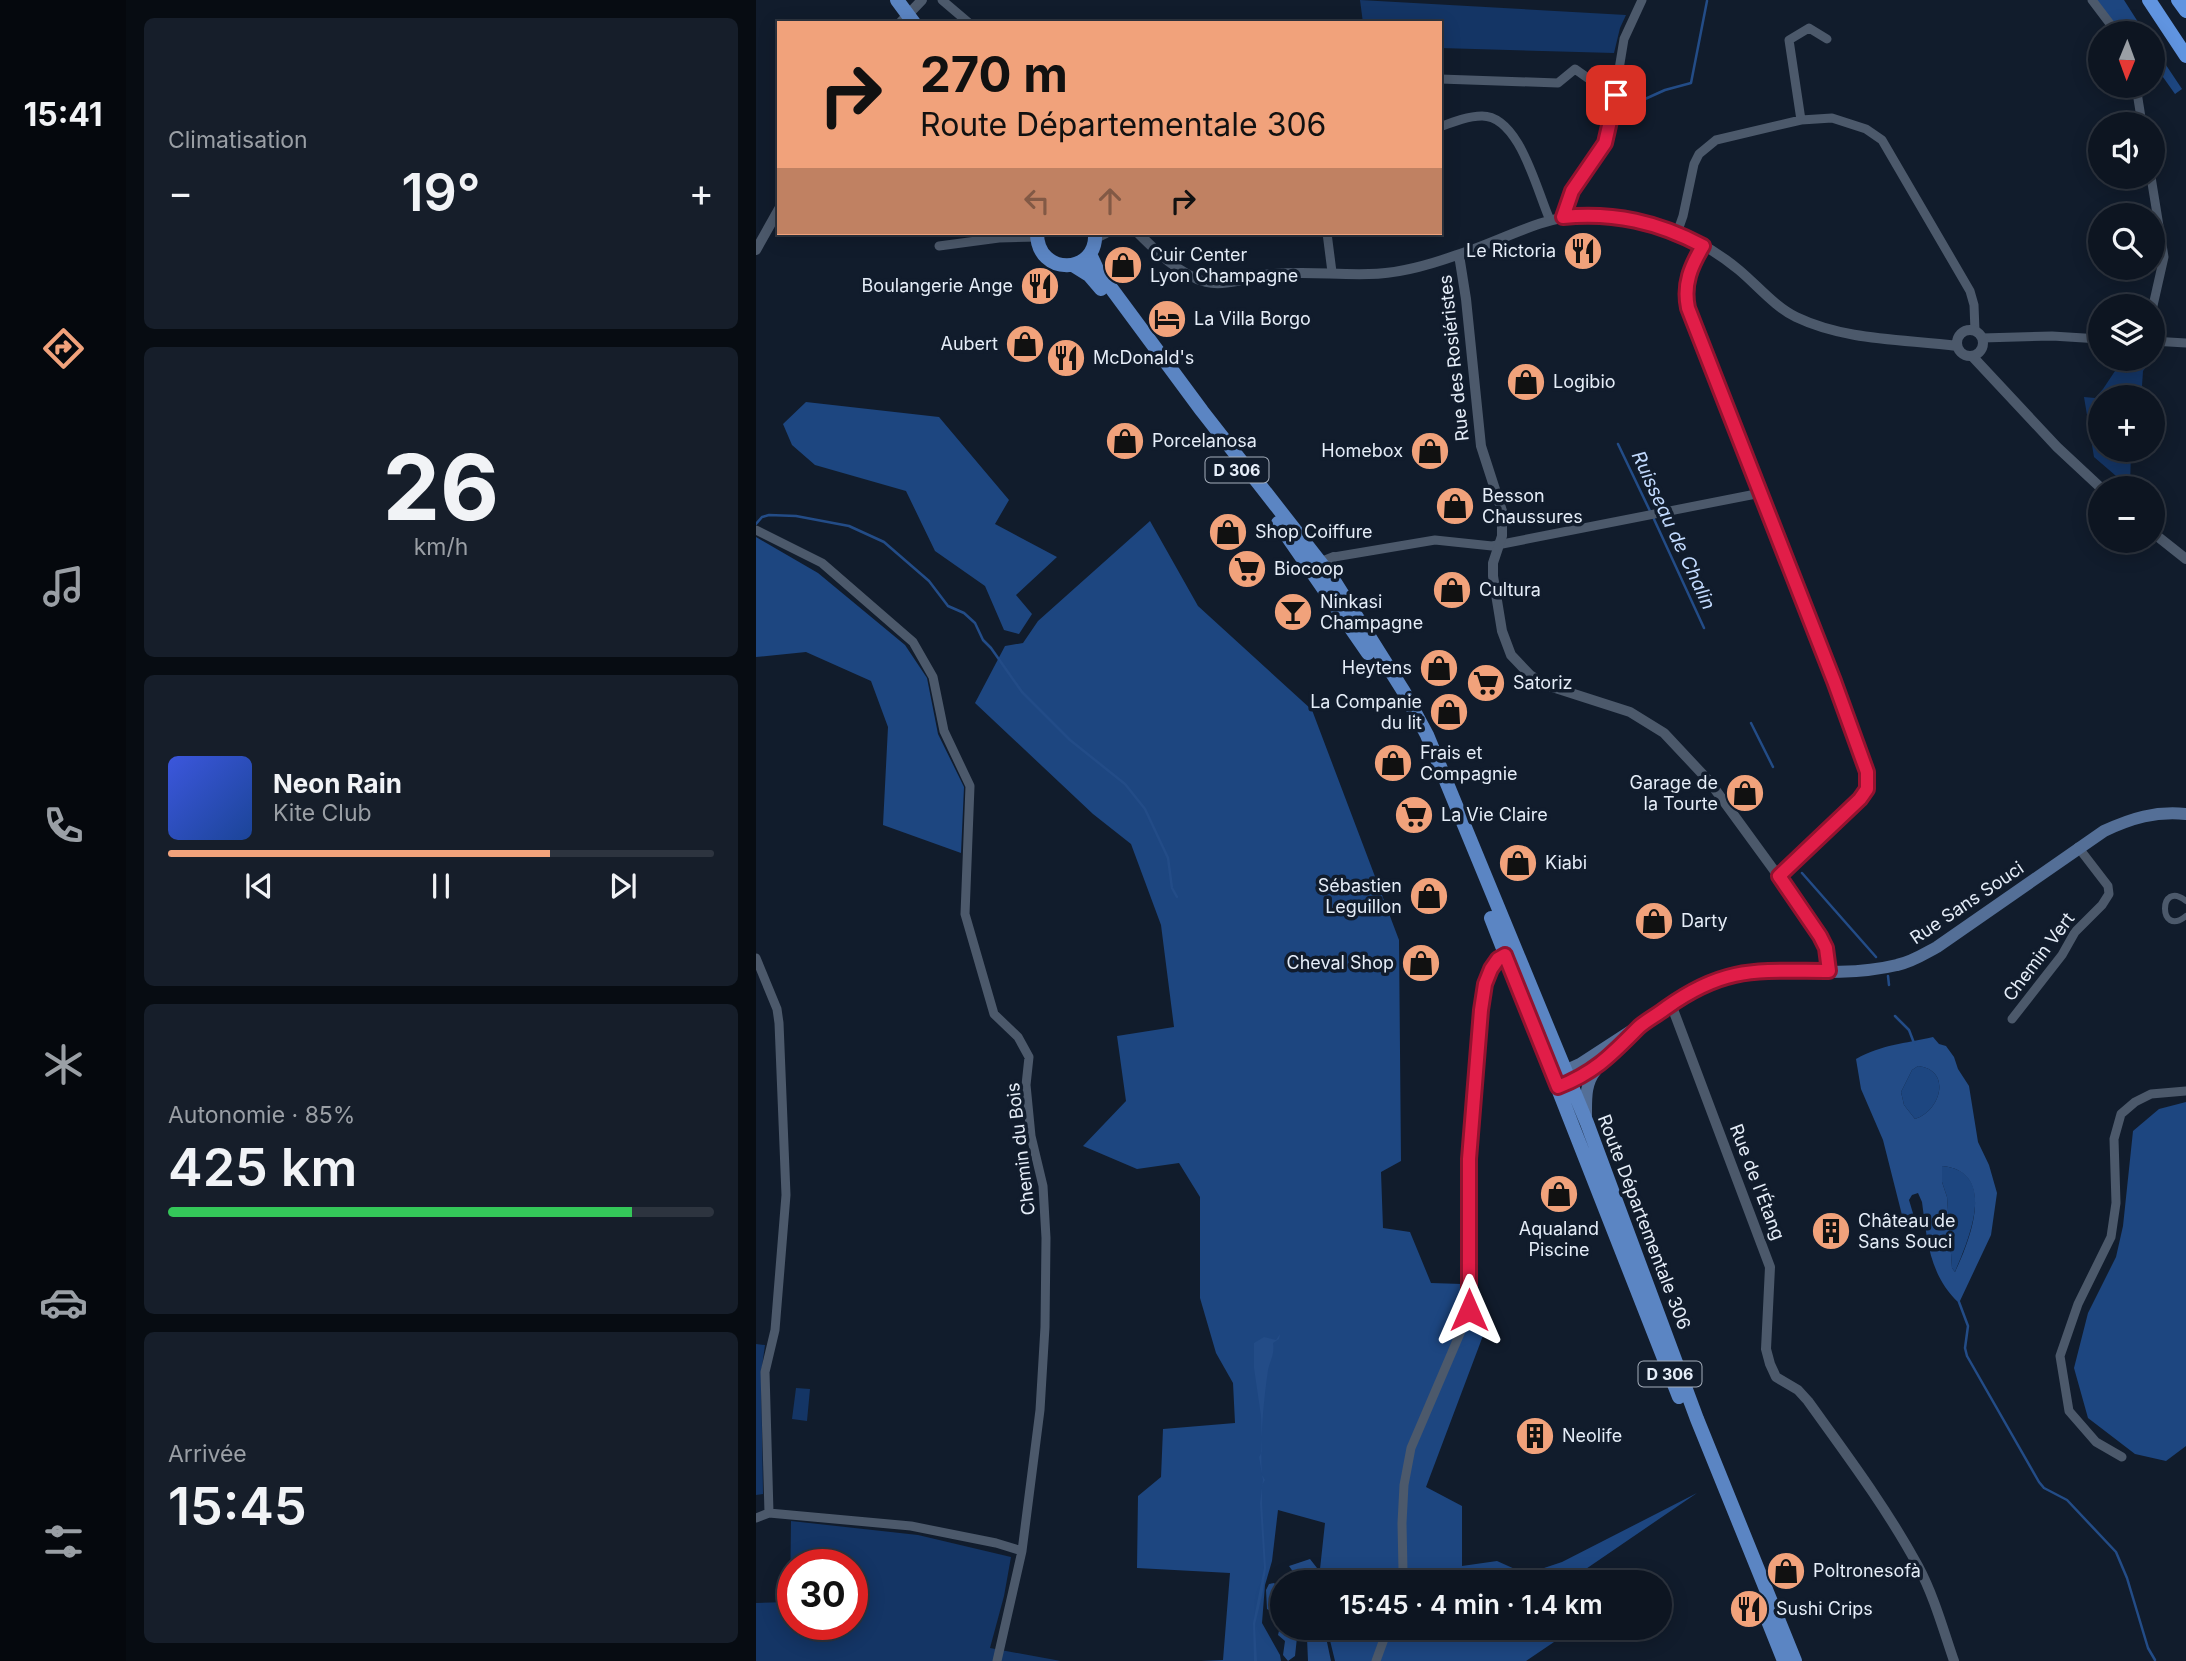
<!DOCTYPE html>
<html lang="fr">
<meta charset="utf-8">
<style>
:root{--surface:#0d1521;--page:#161e2a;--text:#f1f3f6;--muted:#9a9fa5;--line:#2d343f;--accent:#f1a27b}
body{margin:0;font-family:Inter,sans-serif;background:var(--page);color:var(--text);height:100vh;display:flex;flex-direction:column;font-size:26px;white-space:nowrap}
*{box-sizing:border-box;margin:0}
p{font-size:23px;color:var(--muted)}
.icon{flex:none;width:38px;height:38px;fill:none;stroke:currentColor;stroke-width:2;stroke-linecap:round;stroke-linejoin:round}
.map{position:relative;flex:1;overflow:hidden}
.drawer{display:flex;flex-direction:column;gap:18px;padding:18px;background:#070c12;width:630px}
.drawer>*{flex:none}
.guide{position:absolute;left:21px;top:21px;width:665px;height:214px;border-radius:0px;box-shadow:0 4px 18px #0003,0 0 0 2px var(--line);background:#f1a27b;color:#111;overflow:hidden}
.needle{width:46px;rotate:181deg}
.buttons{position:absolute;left:1332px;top:21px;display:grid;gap:14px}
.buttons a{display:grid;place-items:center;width:77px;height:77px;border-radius:50%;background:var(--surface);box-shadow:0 4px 18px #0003,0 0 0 2px var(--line);font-size:35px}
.speed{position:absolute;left:21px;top:1549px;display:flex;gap:14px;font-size:35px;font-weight:700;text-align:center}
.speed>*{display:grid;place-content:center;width:91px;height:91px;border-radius:50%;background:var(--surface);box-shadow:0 4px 18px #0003,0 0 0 2px var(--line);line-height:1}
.speed .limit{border:10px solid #d22;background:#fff;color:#111}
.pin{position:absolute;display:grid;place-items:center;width:60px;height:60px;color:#fff;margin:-30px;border-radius:14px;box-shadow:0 4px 10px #0006}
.me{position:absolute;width:77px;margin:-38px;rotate:0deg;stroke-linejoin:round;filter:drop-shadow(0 0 5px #0008)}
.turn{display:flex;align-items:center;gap:24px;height:147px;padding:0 28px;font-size:32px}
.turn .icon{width:91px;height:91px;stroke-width:2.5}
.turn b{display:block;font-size:49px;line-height:60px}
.lanes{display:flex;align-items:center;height:66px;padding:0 28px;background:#0003;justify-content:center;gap:35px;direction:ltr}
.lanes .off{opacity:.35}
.big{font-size:52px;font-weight:600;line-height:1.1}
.drawer .tile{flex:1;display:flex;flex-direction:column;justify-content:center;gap:10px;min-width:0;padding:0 24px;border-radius:10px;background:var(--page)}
.drawer .dial{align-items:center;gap:0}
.dial b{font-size:91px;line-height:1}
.song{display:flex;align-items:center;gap:21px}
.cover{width:84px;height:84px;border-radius:10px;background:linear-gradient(135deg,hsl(230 70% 55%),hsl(220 70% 35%))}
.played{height:7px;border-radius:4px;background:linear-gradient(90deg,var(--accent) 70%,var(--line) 70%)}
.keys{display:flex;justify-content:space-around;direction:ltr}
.heat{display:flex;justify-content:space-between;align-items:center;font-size:38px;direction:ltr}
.charge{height:10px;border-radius:5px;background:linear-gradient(90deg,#34c759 85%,var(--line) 0)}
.trip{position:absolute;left:514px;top:1570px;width:402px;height:70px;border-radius:35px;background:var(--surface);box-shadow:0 4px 18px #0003,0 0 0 2px var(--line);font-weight:600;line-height:70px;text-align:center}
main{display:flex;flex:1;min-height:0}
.dock{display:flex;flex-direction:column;width:126px;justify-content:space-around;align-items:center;background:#05080d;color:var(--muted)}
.dock .icon{width:49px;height:49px}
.dock .selected{color:var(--accent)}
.dock b{font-size:32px;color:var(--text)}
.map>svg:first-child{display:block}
</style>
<main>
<nav class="dock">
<b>15:41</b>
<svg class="icon selected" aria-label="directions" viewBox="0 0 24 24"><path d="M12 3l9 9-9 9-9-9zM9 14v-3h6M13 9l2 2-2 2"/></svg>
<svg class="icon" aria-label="music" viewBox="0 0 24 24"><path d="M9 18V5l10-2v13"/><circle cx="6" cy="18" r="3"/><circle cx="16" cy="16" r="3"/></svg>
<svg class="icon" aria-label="phone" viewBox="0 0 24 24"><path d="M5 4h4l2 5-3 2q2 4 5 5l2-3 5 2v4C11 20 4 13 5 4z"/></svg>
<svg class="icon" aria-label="climate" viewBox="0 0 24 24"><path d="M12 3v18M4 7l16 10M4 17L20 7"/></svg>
<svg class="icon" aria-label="car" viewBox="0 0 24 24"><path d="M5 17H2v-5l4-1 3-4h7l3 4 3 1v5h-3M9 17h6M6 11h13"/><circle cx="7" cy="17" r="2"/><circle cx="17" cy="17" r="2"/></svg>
<svg class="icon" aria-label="filters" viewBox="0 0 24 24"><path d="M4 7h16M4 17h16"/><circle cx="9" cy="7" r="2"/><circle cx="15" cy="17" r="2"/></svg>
</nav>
<section class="drawer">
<div class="tile"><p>Climatisation</p>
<div class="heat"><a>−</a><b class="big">19°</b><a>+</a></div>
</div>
<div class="tile dial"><b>26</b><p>km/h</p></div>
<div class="tile">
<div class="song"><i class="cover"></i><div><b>Neon Rain</b><p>Kite Club</p></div></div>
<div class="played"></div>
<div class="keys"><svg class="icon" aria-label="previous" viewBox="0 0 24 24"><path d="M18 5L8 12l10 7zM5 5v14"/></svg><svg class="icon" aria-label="pause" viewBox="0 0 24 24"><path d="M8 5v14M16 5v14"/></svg><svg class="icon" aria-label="next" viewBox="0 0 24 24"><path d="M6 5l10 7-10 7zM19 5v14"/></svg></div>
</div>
<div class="tile"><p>Autonomie · 85%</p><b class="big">425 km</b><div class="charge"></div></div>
<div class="tile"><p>Arrivée</p><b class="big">15:45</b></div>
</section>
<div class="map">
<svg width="1430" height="1661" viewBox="0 0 1430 1661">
<rect width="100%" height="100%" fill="#111c2c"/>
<path fill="#143565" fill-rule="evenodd" d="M604,0L870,15L864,28L858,53L684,48V23H607Z
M1367,359H1396L1387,371L1386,386L1376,388V397H1344V450H1375L1374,488L1338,457L1328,397L1339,398L1347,389Z
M0,1344L9,1345L5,1374L7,1494L0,1495Z
M40,1388L54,1389L51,1421L36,1419Z
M35,1521L162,1535L255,1557L248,1596L234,1648L305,1661H0V1603L34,1602ZM37,1564H96V1624H37Z"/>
<path fill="#1d4680" d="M1338,0H1368L1389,33H1362Z
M1396,44L1426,89L1419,94L1397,63Z
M50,402L183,417L253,500L239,524L301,557L260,595L276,614L263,634L248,630L229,586L179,551L150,491L59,465L36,445L27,424Z
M394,521L442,606L556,710L643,940L645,1161L625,1172L627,1228L654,1232L675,1283L706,1284L714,1310L728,1333L670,1487L706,1506V1566L741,1561L770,1574L806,1562L941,1493L824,1573L827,1582H566L564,1569L569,1523L522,1510L516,1561L509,1585L506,1623L524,1655L525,1661H445L467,1660L474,1573L381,1568L382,1496L405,1477L407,1429L479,1423L477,1383L460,1353L444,1298V1197L423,1163L381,1169L327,1146L370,1101L361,1036L418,1027L405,925L375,844L337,814L219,703L249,646L267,643L282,621Z
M0,537L62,573L149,645L171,678L182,734L208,787L205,853L127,825L132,727L115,681L50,652L0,657Z
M1162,1066C1197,1070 1184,1112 1159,1119L1148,1105L1145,1092L1156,1070Z
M1430,1102V1446L1410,1461L1379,1454L1332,1418L1318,1368L1332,1313L1360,1257L1367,1226L1377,1131L1403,1109Z
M1186,1166C1243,1171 1212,1241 1199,1272L1196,1268L1191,1197L1186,1182Z
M571,1628H824L801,1640L770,1661H579Z"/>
<path fill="#234c87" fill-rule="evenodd" d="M1177,1037L1183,1044L1190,1046L1198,1057L1202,1069L1213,1086L1222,1142L1233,1165L1241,1193L1235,1235L1203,1303C1173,1275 1171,1239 1166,1202L1162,1193L1156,1195L1153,1200L1159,1220L1158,1225L1152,1227L1148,1223L1127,1140L1105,1089L1100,1059C1127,1044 1148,1044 1177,1037ZM1162,1066C1197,1070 1184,1112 1159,1119L1148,1105L1145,1092L1156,1070ZM1186,1166C1242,1171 1213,1242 1199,1272L1196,1268L1191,1197L1186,1182Z
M524,1334L523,1339L517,1343C519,1355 514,1360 512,1370C507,1405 504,1441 506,1475L509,1480L506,1485V1503L510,1568L507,1591L499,1625L501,1661H498L497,1623L508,1568L504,1503L507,1480L503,1457L506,1452L505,1416L498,1368V1343L508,1337L520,1340Z
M554,1559L561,1568L562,1582H535L538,1573L533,1566Z
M518,1583L523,1588L521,1609L516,1612L511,1609L510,1590L513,1584Z
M527,1614V1628H542L539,1656L532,1661L527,1655L529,1641L522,1635Z
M547,1628H568L575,1661H552L551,1638Z"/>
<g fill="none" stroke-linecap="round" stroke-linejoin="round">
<path stroke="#234c87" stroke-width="2.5" d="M889,99L909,90L935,83L951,1
M862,444L894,511
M897,517L948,628
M0,524L6,517L13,515L40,516L93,526L128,542L173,581L192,606L208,613L219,623L227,640L235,648L266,692L314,740L369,784L389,809L412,858L416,888L421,897
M995,723L1017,767
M1046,873L1120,957
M1132,976L1133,985
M1139,1016L1153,1030L1158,1043
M1203,1302L1212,1326L1209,1348L1211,1356L1283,1482L1288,1488L1311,1500L1360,1552L1371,1578L1392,1648L1399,1660"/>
<path stroke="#4c596b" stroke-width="6" d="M1430,901C1402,878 1402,939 1430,916"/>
<path stroke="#4c596b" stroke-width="9" d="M186,0L213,23
M1336,0L1361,33
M684,79L802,83L819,69L836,81L847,71H863
M1380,86L1386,124
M1045,120L1033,40L1053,28L1071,39
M684,127C697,122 712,116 726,116C764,116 781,192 794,220
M1395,177L1408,257L1396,310
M806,217C814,184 841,166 852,136L868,39L886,0
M571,233L576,272
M921,233L927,216L938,164L943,154L960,140L1045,120L1076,118L1110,129L1126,140L1214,291L1218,305L1219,331
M183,246L243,238L281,237
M947,246C935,266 927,284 932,308L1078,681L1112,779L1111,789L1104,799L1023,876
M1226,338L1296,336L1344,339
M1396,341L1430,343
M0,530L66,563L157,642L177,677L188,731L214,786L209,914L238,1014L262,1037L273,1057L270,1085L275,1136L287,1186L290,1238L289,1327L284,1410L266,1551L241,1661
M578,557L679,540L736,546L1005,493
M0,958L21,1009L23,1023L30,1195L19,1330L9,1372L13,1513
M1256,1019L1306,955L1319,932L1346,905L1353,894L1352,886L1322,847
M1366,1457L1340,1442L1313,1411L1304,1356L1322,1304L1355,1237L1360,1203L1358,1139L1365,1114L1379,1102L1395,1094L1430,1091
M0,1518L13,1513L155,1526L240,1543L266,1551
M645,1582L647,1570L646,1523L648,1485L655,1448L714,1310L713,1159L725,1010L729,984L735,969L742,959L749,955
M620,1661L632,1628"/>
<path stroke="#4c596b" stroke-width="10" d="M144,23L166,0
M382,233C399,250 425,276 450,282C472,287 496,275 518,274C550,271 581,275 613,274C643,274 673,265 701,255C743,242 782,218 826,215C882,211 941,235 983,270C1001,285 1019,307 1040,317C1090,341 1148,339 1201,346
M340,238L350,233
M0,250L23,209
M703,255L710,299L725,446L746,511V536L737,563V576L746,631L755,655L774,675L790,685L874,712L908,733L953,781L1058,925L1070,948L1073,970
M1201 343a13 13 0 1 1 26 0a13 13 0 1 1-26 0Z
M1216,356L1301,447L1345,488
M1396,532L1430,559
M558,565L578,557
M915,1004L1014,1267L1010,1349L1014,1364L1020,1377L1042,1390L1052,1401C1090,1454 1130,1507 1162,1566C1178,1596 1187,1629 1198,1661"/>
<path stroke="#546f97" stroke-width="12" d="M802,1074L824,1064L944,986L978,973L998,970C1044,971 1096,976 1141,965C1156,962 1168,954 1181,947L1348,831C1376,818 1399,811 1430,814
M807,1085C835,1074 862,1053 881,1029
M830,1116C830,1099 829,1083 840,1070"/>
<path stroke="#5b85c3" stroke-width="14" d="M141,0L158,23
M281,233C281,277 342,275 339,233
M334,254L341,269L446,411L575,576L648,692L671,735L831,1123L941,1419L1039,1661
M317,265L333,275L345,289
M522,523L612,653
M735,918L923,1397
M1008,1611L1028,1661"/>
<path stroke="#6094e0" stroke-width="14" d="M1393,0L1430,56
M1422,0L1430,11"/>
</g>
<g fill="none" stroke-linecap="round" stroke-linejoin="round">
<g stroke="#92132f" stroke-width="18">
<path id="route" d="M713,1310V1159L725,1010L729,984L735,969L742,959L749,955L802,1087C840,1072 856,1054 883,1027C891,1020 901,1015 910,1008C970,965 1002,971 1073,971L1070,948L1064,936L1023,876L1104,799L1111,789V772L1078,681L932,308C927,284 935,266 947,246C902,222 858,212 807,217L816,191L849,143L860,95"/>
</g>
<use href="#route" stroke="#e11d48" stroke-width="12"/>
</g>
<defs>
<g id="restaurant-disc" transform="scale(2.0125)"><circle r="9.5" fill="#f1a27b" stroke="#111c2c"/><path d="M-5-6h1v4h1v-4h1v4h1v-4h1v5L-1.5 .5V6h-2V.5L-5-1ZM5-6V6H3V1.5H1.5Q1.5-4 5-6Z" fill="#111"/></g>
<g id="shop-disc" transform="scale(2.0125)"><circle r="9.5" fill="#f1a27b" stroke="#111c2c"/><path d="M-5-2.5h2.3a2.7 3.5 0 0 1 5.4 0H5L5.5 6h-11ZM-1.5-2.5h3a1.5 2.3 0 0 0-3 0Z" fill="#111"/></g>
<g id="hotel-disc" transform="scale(2.0125)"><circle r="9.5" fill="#f1a27b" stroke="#111c2c"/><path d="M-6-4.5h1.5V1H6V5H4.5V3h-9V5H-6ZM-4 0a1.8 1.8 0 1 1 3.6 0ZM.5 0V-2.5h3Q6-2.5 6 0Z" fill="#111"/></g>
<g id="supermarket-disc" transform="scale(2.0125)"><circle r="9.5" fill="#f1a27b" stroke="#111c2c"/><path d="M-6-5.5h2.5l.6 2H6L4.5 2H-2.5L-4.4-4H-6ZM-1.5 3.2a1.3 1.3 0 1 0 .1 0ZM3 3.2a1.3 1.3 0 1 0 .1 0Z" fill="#111"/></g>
<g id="bar-disc" transform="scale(2.0125)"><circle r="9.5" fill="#f1a27b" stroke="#111c2c"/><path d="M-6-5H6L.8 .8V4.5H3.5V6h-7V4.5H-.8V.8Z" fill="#111"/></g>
<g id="building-disc" transform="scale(2.0125)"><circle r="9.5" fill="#f1a27b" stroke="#111c2c"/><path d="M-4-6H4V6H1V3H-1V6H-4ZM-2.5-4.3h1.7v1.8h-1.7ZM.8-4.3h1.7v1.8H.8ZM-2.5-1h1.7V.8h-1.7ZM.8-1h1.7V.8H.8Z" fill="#111"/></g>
</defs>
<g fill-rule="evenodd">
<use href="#restaurant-disc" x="827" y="251"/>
<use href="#shop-disc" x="367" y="265"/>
<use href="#restaurant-disc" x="284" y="286"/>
<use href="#hotel-disc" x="411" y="319"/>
<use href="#shop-disc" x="269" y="344"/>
<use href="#restaurant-disc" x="310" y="358"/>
<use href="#shop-disc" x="770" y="382"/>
<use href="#shop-disc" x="369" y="441"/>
<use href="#shop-disc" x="674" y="451"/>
<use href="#shop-disc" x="699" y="506"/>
<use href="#shop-disc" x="472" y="532"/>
<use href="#supermarket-disc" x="491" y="569"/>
<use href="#shop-disc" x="696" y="590"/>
<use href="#bar-disc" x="537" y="612"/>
<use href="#shop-disc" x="683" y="668"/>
<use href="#supermarket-disc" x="730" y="683"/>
<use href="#shop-disc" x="693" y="712"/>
<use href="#shop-disc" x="637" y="763"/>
<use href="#shop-disc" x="989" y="793"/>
<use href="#supermarket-disc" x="658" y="815"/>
<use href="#shop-disc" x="762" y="863"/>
<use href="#shop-disc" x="673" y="896"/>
<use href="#shop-disc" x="898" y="921"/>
<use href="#shop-disc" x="665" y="963"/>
<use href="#shop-disc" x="803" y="1194"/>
<use href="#building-disc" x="1075" y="1231"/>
<use href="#building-disc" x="779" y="1436"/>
<use href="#shop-disc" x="1030" y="1571"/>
<use href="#restaurant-disc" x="993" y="1609"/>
</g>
<g text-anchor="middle" stroke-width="7" stroke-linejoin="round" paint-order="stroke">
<g fill="#111c2c" stroke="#a5aebb" stroke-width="2">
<rect x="449.5" y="457.5" width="63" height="25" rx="5"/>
<rect x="882.5" y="1361.5" width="63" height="25" rx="5"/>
</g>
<g font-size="16" font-weight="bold" fill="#e5edf8">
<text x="481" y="476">D 306</text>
<text x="914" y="1380">D 306</text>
</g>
<g font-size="18" fill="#e5edf8" stroke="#111c2c" text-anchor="start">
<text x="800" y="257" text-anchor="end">Le Rictoria</text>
<text x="394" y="261">Cuir Center<tspan x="394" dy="21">Lyon Champagne</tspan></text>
<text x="257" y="292" text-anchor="end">Boulangerie Ange</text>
<text x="438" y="325">La Villa Borgo</text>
<text x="242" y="350" text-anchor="end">Aubert</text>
<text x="337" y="364">McDonald's</text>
<text x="797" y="388">Logibio</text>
<text x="396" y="447">Porcelanosa</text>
<text x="647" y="457" text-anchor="end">Homebox</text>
<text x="726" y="502">Besson<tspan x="726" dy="21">Chaussures</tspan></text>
<text x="499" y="538">Shop Coiffure</text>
<text x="518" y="575">Biocoop</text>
<text x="723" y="596">Cultura</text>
<text x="564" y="608">Ninkasi<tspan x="564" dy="21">Champagne</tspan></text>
<text x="656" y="674" text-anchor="end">Heytens</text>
<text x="757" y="689">Satoriz</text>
<text x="666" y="708" text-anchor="end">La Companie<tspan x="666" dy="21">du lit</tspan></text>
<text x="664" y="759">Frais et<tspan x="664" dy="21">Compagnie</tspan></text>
<text x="962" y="789" text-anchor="end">Garage de<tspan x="962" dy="21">la Tourte</tspan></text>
<text x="685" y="821">La Vie Claire</text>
<text x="789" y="869">Kiabi</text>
<text x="646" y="892" text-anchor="end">Sébastien<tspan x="646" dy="21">Leguillon</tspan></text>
<text x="925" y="927">Darty</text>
<text x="638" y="969" text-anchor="end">Cheval Shop</text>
<text x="1102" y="1227">Château de<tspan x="1102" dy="21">Sans Souci</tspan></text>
<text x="803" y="1235" text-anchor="middle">Aqualand<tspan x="803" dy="21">Piscine</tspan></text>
<text x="806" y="1442">Neolife</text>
<text x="1057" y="1577">Poltronesofà</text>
<text x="1020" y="1615">Sushi Crips</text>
</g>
<g font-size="18" fill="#e5edf8" stroke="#111c2c">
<text transform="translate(698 358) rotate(-96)" y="6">Rue des Rosiéristes</text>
<text transform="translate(1211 903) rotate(-34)" y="6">Rue Sans Souci</text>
<text transform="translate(1283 957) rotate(-53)" y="6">Chemin Vert</text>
<text transform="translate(265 1149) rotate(-97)" y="6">Chemin du Bois</text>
<text transform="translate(1001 1182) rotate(69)" y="6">Rue de l'Étang</text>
<text transform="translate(888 1222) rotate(69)" y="6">Route Départementale 306</text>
</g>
<g font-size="19" font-style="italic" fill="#c2dafe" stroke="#111c2c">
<text transform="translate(918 530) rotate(65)" y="7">Ruisseau de Chalin</text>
</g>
</g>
</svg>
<div class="buttons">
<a><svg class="needle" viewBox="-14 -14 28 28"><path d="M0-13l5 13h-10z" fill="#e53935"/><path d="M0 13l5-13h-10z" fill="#9a9fa5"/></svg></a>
<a><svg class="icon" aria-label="sound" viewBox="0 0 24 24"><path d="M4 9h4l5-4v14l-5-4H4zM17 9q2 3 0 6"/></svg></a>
<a><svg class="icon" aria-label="search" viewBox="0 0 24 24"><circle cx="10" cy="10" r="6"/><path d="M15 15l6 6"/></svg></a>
<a><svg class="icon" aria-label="layers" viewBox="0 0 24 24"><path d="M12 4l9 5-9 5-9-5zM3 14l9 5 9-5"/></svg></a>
<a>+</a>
<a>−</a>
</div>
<div class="speed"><div class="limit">30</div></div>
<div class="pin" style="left:860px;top:95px;background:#d93025"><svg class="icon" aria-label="arrive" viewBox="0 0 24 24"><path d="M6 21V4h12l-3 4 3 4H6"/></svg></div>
<svg class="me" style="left:713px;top:1310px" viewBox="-20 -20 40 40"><path d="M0-17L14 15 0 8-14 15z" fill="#e11d48" stroke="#fff" stroke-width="4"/></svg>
<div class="trip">15:45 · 4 min · 1.4 km</div>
<div class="guide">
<div class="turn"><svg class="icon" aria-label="right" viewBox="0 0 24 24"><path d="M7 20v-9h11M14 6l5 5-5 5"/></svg><div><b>270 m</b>Route Départementale 306</div></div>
<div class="lanes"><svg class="icon off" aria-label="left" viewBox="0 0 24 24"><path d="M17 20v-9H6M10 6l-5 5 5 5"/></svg><svg class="icon off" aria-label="ahead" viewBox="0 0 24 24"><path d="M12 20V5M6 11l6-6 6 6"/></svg><svg class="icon" aria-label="right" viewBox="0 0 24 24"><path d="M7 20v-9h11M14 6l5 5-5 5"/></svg></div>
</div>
</div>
</main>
